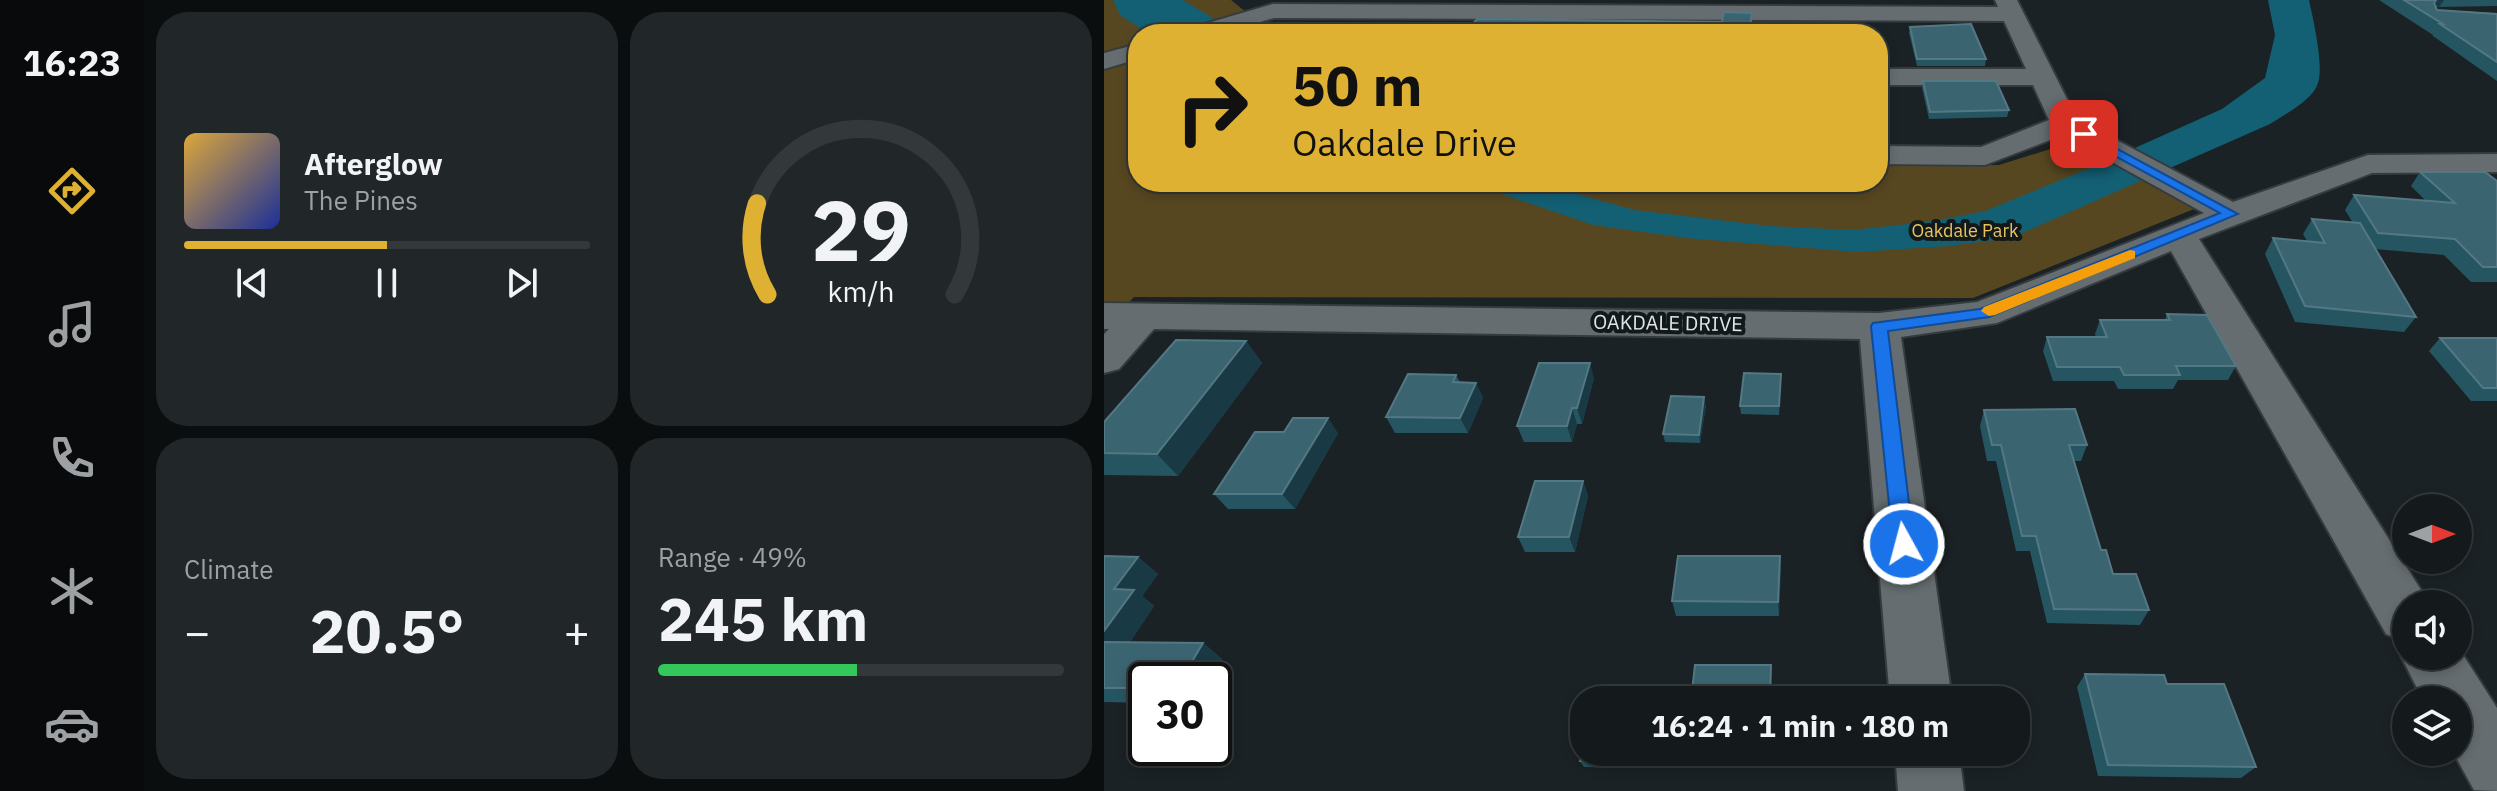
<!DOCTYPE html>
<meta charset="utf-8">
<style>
:root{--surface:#141a1c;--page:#212729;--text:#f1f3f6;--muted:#9da1a3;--line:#33383b;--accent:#deb133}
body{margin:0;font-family:"IBM Plex Sans",sans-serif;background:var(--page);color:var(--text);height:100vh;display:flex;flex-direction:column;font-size:30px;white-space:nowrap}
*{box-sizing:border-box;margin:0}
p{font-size:26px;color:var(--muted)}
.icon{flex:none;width:44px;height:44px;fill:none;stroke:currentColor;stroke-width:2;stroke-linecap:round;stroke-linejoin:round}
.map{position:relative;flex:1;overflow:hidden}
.sheet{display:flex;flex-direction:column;gap:12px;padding:12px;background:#0b0e0f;width:960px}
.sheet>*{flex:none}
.hud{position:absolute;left:24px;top:24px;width:760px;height:168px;border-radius:32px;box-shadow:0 4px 12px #0003,0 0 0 2px var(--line);background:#deb133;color:#111;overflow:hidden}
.needle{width:52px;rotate:90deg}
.buttons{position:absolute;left:1288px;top:494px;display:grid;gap:16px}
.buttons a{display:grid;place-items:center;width:80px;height:80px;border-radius:50%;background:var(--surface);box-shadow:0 4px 12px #0003,0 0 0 2px var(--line);font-size:40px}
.speed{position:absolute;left:24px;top:662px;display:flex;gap:16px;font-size:40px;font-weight:700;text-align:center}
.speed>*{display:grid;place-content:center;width:104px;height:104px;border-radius:50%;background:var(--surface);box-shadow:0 4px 12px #0003,0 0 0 2px var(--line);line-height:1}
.speed .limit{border:4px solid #111;border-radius:12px;background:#fff;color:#111}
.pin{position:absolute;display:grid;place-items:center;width:68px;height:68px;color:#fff;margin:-34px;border-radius:16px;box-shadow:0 4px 12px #0006}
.me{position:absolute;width:88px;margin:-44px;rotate:353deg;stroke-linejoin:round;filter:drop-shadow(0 0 6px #0008)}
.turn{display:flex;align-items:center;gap:28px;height:168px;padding:0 32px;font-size:36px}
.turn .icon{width:104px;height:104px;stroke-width:2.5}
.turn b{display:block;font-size:56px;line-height:68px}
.big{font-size:60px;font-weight:700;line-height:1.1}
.sheet .card{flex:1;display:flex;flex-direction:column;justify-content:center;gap:12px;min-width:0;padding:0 28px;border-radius:32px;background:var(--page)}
.sheet .dial{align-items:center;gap:0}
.dial svg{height:208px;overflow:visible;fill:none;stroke:var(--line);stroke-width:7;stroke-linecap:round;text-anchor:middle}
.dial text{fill:var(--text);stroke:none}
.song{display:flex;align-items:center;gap:24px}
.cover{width:96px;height:96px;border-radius:12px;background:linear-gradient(135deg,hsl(40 70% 55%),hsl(230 70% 35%))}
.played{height:8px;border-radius:4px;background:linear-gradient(90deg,var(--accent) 50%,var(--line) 50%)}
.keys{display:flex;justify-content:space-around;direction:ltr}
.heat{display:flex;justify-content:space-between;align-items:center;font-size:44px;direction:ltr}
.charge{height:12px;border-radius:6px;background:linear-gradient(90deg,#34c759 49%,var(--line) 0)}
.sheet .tiles{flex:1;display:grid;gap:12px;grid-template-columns:repeat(2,1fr)}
.trip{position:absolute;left:466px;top:686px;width:460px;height:80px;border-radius:32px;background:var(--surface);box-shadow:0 4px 12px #0003,0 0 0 2px var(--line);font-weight:700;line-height:80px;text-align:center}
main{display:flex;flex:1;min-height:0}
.tabs{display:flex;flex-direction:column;width:144px;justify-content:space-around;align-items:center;background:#080a0b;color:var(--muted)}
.tabs .icon{width:56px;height:56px}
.tabs .on{color:var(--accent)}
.tabs b{font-size:36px;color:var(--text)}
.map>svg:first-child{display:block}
</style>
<main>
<nav class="tabs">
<b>16:23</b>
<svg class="icon on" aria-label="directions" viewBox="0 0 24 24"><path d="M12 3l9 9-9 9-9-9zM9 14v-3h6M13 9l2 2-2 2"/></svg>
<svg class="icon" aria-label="music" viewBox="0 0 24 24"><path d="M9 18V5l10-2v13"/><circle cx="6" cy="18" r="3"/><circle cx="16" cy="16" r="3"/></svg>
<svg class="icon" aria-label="phone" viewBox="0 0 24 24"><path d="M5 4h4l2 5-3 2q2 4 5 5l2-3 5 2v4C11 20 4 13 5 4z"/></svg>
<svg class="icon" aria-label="climate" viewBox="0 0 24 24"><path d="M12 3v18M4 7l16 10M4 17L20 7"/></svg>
<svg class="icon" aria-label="car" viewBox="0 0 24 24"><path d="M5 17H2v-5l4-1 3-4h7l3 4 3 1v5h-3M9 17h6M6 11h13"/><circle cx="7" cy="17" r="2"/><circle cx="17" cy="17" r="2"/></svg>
</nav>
<section class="sheet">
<div class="tiles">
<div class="card">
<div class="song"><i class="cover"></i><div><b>Afterglow</b><p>The Pines</p></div></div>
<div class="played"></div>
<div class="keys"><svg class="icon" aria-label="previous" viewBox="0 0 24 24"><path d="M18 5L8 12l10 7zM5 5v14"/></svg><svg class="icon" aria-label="pause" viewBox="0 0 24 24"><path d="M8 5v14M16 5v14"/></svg><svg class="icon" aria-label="next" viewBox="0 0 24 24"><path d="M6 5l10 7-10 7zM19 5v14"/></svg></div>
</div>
<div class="card dial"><svg viewBox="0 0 100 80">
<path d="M14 69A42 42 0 1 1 86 69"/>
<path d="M14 69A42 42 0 0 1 10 34" stroke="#deb133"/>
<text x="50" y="56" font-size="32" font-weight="700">29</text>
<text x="50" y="72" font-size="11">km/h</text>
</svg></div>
<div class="card"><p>Climate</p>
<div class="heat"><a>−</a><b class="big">20.5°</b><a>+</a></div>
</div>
<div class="card"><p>Range · 49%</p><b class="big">245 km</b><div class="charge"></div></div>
</div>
</section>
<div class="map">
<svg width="1393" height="791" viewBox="0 0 1393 791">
<rect width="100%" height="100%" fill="#1b2225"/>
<path fill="#574721" d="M0,0H127L169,34H34V182H774V166L895,165L972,141L1090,209L869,298L30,297L0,328Z"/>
<path fill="#136074" d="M9,0H79L135,34H45L16,15Z
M1164,0H1205C1209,19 1220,65 1214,83C1209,100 1181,114 1166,124L907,238L844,246L754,252L582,238L489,225L363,182H430L530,210L665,226L749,230L831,221L881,211L986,168L1118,109L1161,78L1171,35Z"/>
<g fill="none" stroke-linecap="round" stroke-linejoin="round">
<g stroke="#363c3e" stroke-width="4">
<path id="minor" d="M891,0H913L973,119L1129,202L1264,155L1393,154V172L1268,173L1095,239L1322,598L1325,604H1302V642L1282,634L1067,251L893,323L797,337L848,700H786L756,339L50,329L15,369L0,373V334L5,329H0V303L775,313L873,302L1100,213L959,135L881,165L774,164V146L877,147L945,120L929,85H774V69H922L900,21L170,18L116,34H79L83,29L169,4L894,7Z
M34,44V59L0,69V53Z
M1302,644V656H1354V647L1393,708V791L1370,790L1349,752H1354V700H1319L1297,656Z
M791,752H855L860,791H794Z"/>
</g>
<use href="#minor" fill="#656d70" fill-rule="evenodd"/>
</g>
<path fill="#265562" d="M1275,0H1393V6L1332,7L1333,10L1393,13V81L1329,36V35Z
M806,27L882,59L881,66H813L805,33Z
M819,81L905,110L903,117L825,119L818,88Z
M1316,172L1393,181V282H1367L1340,255L1271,249L1312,317L1300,332L1191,322L1161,254L1169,238L1203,241L1199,234L1208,219L1249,223L1241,210L1250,195L1322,201L1307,186Z
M1063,314L1132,366L1124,380H1074L1069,389H1014L1010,381H949L939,351L943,337H992L991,334L996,320H1061Z
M1336,338H1393V401H1367L1325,351Z
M142,341L158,363L74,476L0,475V422Z
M352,375L356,382L372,383L379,398L364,433H291L282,417Z
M490,378L478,424H473L468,442H420L413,426Z
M677,382L675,415L637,414L636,406Z
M602,405L596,443L561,442L559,434Z
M880,410L983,445L977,461H970L997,550L1009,574L1045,610L1036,625L943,623L926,551H912L892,461H883L876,426Z
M234,433L191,509H124L110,494Z
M479,481L484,496L471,552H421L414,537Z
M0,556L34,557L54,574L38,596L50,606L26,642L99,643L118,659L106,680H42V703L0,702Z
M676,556L675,616H572L568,601Z
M981,674L1152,767L1137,778L994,776L973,687Z
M535,752L533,768L480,767L476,761Z"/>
<path fill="#193a44" d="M1332,0H1340L1336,6L1328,8L1323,14Z
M142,341L158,363L74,476L53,454Z
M486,363L490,378L478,424L473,408Z
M372,383L379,398L364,433L356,418Z
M600,397L602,405L596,443L595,435Z
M468,408L473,424L468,442L463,426Z
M224,418L234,433L191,509L178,494Z
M479,481L484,496L471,552L465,537Z
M676,556L677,571L675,616L674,602Z
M34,557L54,574L38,596L50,606L15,658L0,647V631L10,589Z
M99,643L118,659L106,680H77Z
M532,752H535L533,768L530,762Z"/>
<path fill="#3a6470" stroke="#547883" stroke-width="2" d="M1300,0H1332L1330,3L1333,10L1393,14V62L1336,24H1339Z
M620,12L648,13L646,26H745V34H360L373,19L618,22Z
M867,24L882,59H813L806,27Z
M819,81H892L905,110L826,112Z
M1316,172H1381L1393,181V267H1379L1351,239L1274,233L1250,195L1351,203Z
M1208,219L1256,223L1312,317L1201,306L1169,238L1221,243Z
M1063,314L1103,315L1132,366H1072L1076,375H1020L1016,367H953L943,337H1003L996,320H1066Z
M1336,338H1393V388H1379Z
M72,340L142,341L53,454L0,453V422Z
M435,363H486L473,408H468L463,426H413Z
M640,373L677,374L675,406H636Z
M304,374L352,375L349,382L372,383L356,418L282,417Z
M567,396L600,397L595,435L559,434Z
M971,409L983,445H965L997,550H1002L1009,574H1032L1045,610L950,609L932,536H918L897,445H888L880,410Z
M189,418H224L178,494H110L151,432H180Z
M431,481H479L465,537H414Z
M0,556L34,557L10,589L30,590L0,631Z
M574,556H676L674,602L568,601Z
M0,642L99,643L77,680H42V688H0Z
M591,665H667L666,700H587Z
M981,674L1060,675L1063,684H1120L1152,767L1004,765Z
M480,741V752H532L530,762L476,761Z"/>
<path fill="#1a73e8" stroke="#114b97" stroke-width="2" d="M980,131L1134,214L885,317L784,331L810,544L807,551L800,554L792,551L789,544L767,326L769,323L876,309L1116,213L976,137L974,134Z"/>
<path fill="#f59e0b" d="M1026,250L1031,251V258L891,315L885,316L877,311L880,307Z"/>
<g text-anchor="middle" stroke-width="8" stroke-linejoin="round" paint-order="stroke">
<g font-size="18" fill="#eac360" stroke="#12191b">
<text x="861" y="237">Oakdale Park</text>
</g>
<g font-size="20" fill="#e0e4e6" stroke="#12191b">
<text transform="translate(564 323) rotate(1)" y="7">OAKDALE DRIVE</text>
</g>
</g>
</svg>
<div class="buttons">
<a><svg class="needle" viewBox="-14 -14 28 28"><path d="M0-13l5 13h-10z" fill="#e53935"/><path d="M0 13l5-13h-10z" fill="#9da1a3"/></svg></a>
<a><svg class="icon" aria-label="sound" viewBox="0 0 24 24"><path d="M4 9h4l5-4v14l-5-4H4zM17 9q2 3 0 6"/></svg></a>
<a><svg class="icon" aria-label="layers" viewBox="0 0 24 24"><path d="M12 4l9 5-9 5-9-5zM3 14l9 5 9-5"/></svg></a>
</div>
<div class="speed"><div class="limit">30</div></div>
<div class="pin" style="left:980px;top:134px;background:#d93025"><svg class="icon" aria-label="arrive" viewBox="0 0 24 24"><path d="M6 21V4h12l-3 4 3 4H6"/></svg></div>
<svg class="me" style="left:800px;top:544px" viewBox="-20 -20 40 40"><circle r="17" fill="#1a73e8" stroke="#fff" stroke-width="3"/><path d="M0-11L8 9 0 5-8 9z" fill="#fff"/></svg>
<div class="trip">16:24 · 1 min · 180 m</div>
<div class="hud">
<div class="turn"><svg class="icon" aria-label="right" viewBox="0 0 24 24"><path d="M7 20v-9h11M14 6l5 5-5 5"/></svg><div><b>50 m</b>Oakdale Drive</div></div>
</div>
</div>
</main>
